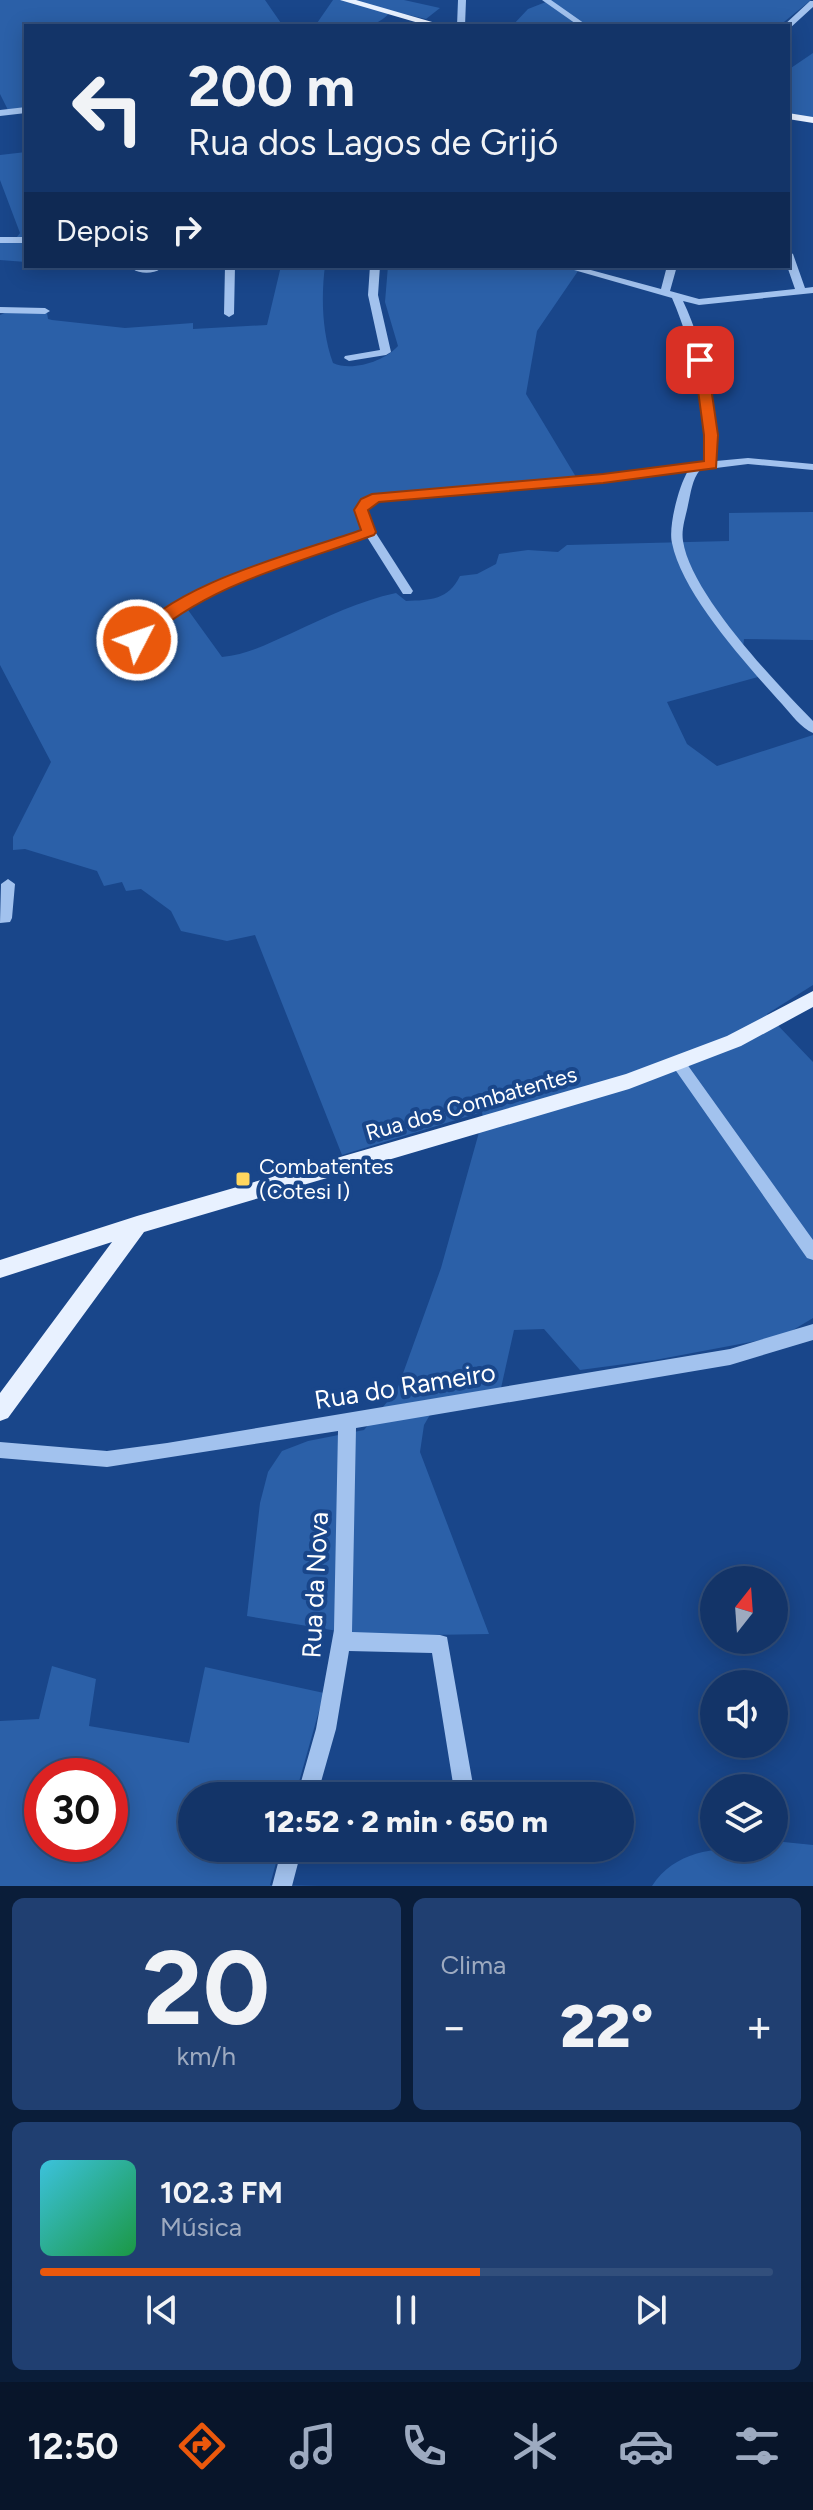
<!DOCTYPE html>
<html lang="pt">
<meta charset="utf-8">
<style>
:root{--surface:#133468;--page:#203f71;--text:#f1f3f6;--muted:#9daac0;--line:#324f7c;--accent:#ea580c}
body{margin:0;font-family:Figtree,sans-serif;background:var(--page);color:var(--text);height:100vh;display:flex;flex-direction:column;font-size:30px;white-space:nowrap}
*{box-sizing:border-box;margin:0}
p{font-size:26px;color:var(--muted)}
.icon{flex:none;width:44px;height:44px;fill:none;stroke:currentColor;stroke-width:2;stroke-linecap:round;stroke-linejoin:round}
.map{position:relative;height:1886px;overflow:hidden}
.details{display:flex;flex-direction:column;gap:12px;padding:12px;background:#0a1d39;flex:1}
.details>*{flex:none}
.top-card{position:absolute;left:24px;top:24px;width:766px;height:244px;border-radius:0px;box-shadow:0 4px 20px #0003,0 0 0 2px var(--line);background:#133468;color:var(--text);overflow:hidden}
.needle{width:52px;rotate:17deg}
.controls{position:absolute;left:700px;top:1566px;display:grid;gap:16px}
.controls a{display:grid;place-items:center;width:88px;height:88px;border-radius:50%;background:var(--surface);box-shadow:0 4px 20px #0003,0 0 0 2px var(--line);font-size:40px}
.speed{position:absolute;left:24px;top:1758px;display:flex;gap:16px;font-size:40px;font-weight:700;text-align:center}
.speed>*{display:grid;place-content:center;width:104px;height:104px;border-radius:50%;background:var(--surface);box-shadow:0 4px 20px #0003,0 0 0 2px var(--line);line-height:1}
.speed .limit{border:12px solid #d22;background:#fff;color:#111}
.pin{position:absolute;display:grid;place-items:center;width:68px;height:68px;color:#fff;margin:-34px;border-radius:16px;box-shadow:0 4px 12px #0006}
.me{position:absolute;width:88px;margin:-44px;rotate:49deg;stroke-linejoin:round;filter:drop-shadow(0 0 6px #0008)}
.turn{display:flex;align-items:center;gap:28px;height:168px;padding:0 32px;font-size:36px}
.turn .icon{width:104px;height:104px;stroke-width:2.5}
.turn b{display:block;font-size:56px;line-height:68px}
.then{display:flex;align-items:center;height:76px;padding:0 32px;background:#0003;gap:16px;font-size:30px}
.big{font-size:60px;font-weight:800;line-height:1.1}
.details .widget{flex:1;display:flex;flex-direction:column;justify-content:center;gap:12px;min-width:0;padding:0 28px;border-radius:12px;background:var(--page)}
.details .dial{align-items:center;gap:0}
.dial b{font-size:104px;line-height:1}
.song{display:flex;align-items:center;gap:24px}
.cover{width:96px;height:96px;border-radius:12px;background:linear-gradient(135deg,hsl(190 70% 55%),hsl(140 70% 35%))}
.played{height:8px;border-radius:4px;background:linear-gradient(90deg,var(--accent) 60%,var(--line) 60%)}
.keys{display:flex;justify-content:space-around;direction:ltr}
.heat{display:flex;justify-content:space-between;align-items:center;font-size:44px;direction:ltr}
.details .tiles{flex:1;display:grid;gap:12px;grid-template-columns:1fr 1fr}
.widget:last-child{grid-column:span 2}
.trip{position:absolute;left:178px;top:1782px;width:456px;height:80px;border-radius:40px;background:var(--surface);box-shadow:0 4px 20px #0003,0 0 0 2px var(--line);font-weight:800;line-height:80px;text-align:center}
.tab-bar{display:flex;height:128px;justify-content:space-around;align-items:center;background:#08152a;color:var(--muted)}
.tab-bar .icon{width:56px;height:56px}
.tab-bar .active{color:var(--accent)}
.tab-bar b{font-size:36px;color:var(--text)}
.map>svg:first-child{display:block}
</style>
<div class="map">
<svg width="813" height="1886" viewBox="0 0 813 1886">
<rect width="100%" height="100%" fill="#19468a"/>
<path fill="#2b60a8" fill-rule="evenodd" d="M0,0H265L283,26H26V108L8,110L0,94Z
M333,0H404L440,8L426,19L391,11C374,34 340,26 315,26Z
M551,0H811L779,26H512L528,9Z
M813,53V119L788,114V70Z
M26,152V262L0,260V239L17,237L20,233L0,180V155Z
M281,266H325C321,297 322,333 333,363C352,372 385,361 398,346L385,302L388,266H558L578,271L537,331L526,394L576,477L361,499L359,506L363,531L183,603L222,657C248,655 269,643 292,633C326,617 359,601 396,593L406,601C431,600 448,600 460,576L477,574L496,564L499,554L528,550L558,552L567,545L729,541V513L813,512V640L744,639L743,648L758,677L667,702L687,744L717,766L813,735V985L767,1014L813,1062V1318L783,1336L655,1360L580,1370L544,1329L514,1330L499,1397L434,1408L424,1425L420,1452L489,1634L368,1636L247,1616L260,1503L268,1472L282,1451L308,1441L364,1430L397,1390L441,1268L483,1118L482,1112L342,1155L255,935L227,941L181,931L171,911L141,889L126,891L122,882L104,886L97,871L25,849L13,850V837L51,762L0,665V315L7,312L47,313L48,319L52,320L125,328L193,323V329L267,325Z
M52,1666L96,1679L89,1726L189,1743L205,1667L324,1693L295,1796H192V1848H280L270,1885L319,1886H0V1721L39,1719ZM42,1776H110V1844H42Z
M774,1841L813,1845V1886H652C679,1844 729,1848 774,1848Z"/>
<g fill="none" stroke-linecap="round" stroke-linejoin="round">
<path fill="#a2c2ee" fill-rule="evenodd" d="M458,0H466L465,26H457Z
M542,0H551L588,26H579Z
M810,1H813V7L790,28L783,26Z
M26,107V113L0,116V110Z
M0,237H26V243H0Z
M788,251L793,254L805,288L813,287V293L699,305L683,301C707,352 715,405 716,461L748,458L813,464V470L748,464L700,470C692,480 691,492 688,505C686,516 681,529 683,541C691,594 775,682 813,721V733C801,728 791,714 782,704C747,665 682,594 672,543C668,527 679,485 688,471L603,481L379,501L370,504L367,510L372,527L413,591L411,594H403L367,537C283,565 211,586 141,643L137,644L131,640C179,584 294,554 363,530L355,510L362,500L373,496L603,475L706,463C705,404 695,352 672,298L560,266H576L661,289L667,266H677L670,291L699,299L795,289L787,266Z
M134,266H155L160,269C154,274 139,274 133,269Z
M225,266H235L234,314L229,317L224,314Z
M370,266H380L378,295L391,352L386,355L349,361L344,358L345,356L380,350L368,295Z
M0,307L45,308L50,311L45,314L0,313Z
M8,879L15,884L12,918L10,922L0,923L1,884Z
M679,1058L684,1060L813,1240V1260L807,1258L674,1068L672,1064L674,1060Z
M813,1324V1340L730,1365L356,1428L352,1632L440,1635L447,1637L475,1796H455L432,1653L349,1651L336,1729L317,1796H297L316,1729L334,1630L338,1431L107,1467L0,1458V1442L107,1451L167,1443L730,1349Z
M282,1848H302L292,1886H272Z"/>
<path fill="#e8f1ff" fill-rule="evenodd" d="M340,0H356L446,26H429Z
M788,113L813,117V123L788,119Z
M813,991V1007L741,1046L629,1089L144,1232L8,1418L0,1421V1393L112,1242L0,1278V1260L137,1216L626,1074L727,1036Z"/>
</g>
<path fill="#ea580c" stroke="#983908" stroke-width="2" d="M700,356L707,360L718,435L716,468L603,483L379,502L368,510L376,532L374,535C292,565 208,584 143,643H131L129,640C172,583 294,554 361,530L354,510L361,499L372,494L603,474L704,461V435L694,360Z"/>
<rect fill="#ffd65e" stroke="#19468a" stroke-width="3" x="235" y="1171" width="16" height="16" rx="4"/>
<g text-anchor="middle" stroke-width="8" stroke-linejoin="round" paint-order="stroke">
<g font-size="22" fill="#fff" stroke="#19468a">
<text transform="translate(471 1103) rotate(-16)" y="8">Rua dos Combatentes</text>
</g>
<g font-size="22" fill="#fff" stroke="#19468a" text-anchor="start">
<text x="259" y="1174">Combatentes<tspan x="259" dy="25">(Cotesi I)</tspan></text>
</g>
<g font-size="26" fill="#fff" stroke="#19468a">
<text transform="translate(405 1386) rotate(-9)" y="9">Rua do Rameiro</text>
<text transform="translate(315 1585) rotate(-87)" y="9">Rua da Nova</text>
</g>
</g>
</svg>
<div class="controls">
<a><svg class="needle" viewBox="-14 -14 28 28"><path d="M0-13l5 13h-10z" fill="#e53935"/><path d="M0 13l5-13h-10z" fill="#9daac0"/></svg></a>
<a><svg class="icon" aria-label="sound" viewBox="0 0 24 24"><path d="M4 9h4l5-4v14l-5-4H4zM17 9q2 3 0 6"/></svg></a>
<a><svg class="icon" aria-label="layers" viewBox="0 0 24 24"><path d="M12 4l9 5-9 5-9-5zM3 14l9 5 9-5"/></svg></a>
</div>
<div class="speed"><div class="limit">30</div></div>
<div class="pin" style="left:700px;top:360px;background:#d93025"><svg class="icon" aria-label="arrive" viewBox="0 0 24 24"><path d="M6 21V4h12l-3 4 3 4H6"/></svg></div>
<svg class="me" style="left:137px;top:640px" viewBox="-20 -20 40 40"><circle r="17" fill="#ea580c" stroke="#fff" stroke-width="3"/><path d="M0-11L8 9 0 5-8 9z" fill="#fff"/></svg>
<div class="trip">12:52 · 2 min · 650 m</div>
<div class="top-card">
<div class="turn"><svg class="icon" aria-label="left" viewBox="0 0 24 24"><path d="M17 20v-9H6M10 6l-5 5 5 5"/></svg><div><b>200 m</b>Rua dos Lagos de Grijó</div></div>
<div class="then">Depois<svg class="icon" aria-label="right" viewBox="0 0 24 24"><path d="M7 20v-9h11M14 6l5 5-5 5"/></svg></div>
</div>
</div>
<section class="details">
<div class="tiles">
<div class="widget dial"><b>20</b><p>km/h</p></div>
<div class="widget"><p>Clima</p>
<div class="heat"><a>−</a><b class="big">22°</b><a>+</a></div>
</div>
<div class="widget">
<div class="song"><i class="cover"></i><div><b>102.3 FM</b><p>Música</p></div></div>
<div class="played"></div>
<div class="keys"><svg class="icon" aria-label="previous" viewBox="0 0 24 24"><path d="M18 5L8 12l10 7zM5 5v14"/></svg><svg class="icon" aria-label="pause" viewBox="0 0 24 24"><path d="M8 5v14M16 5v14"/></svg><svg class="icon" aria-label="next" viewBox="0 0 24 24"><path d="M6 5l10 7-10 7zM19 5v14"/></svg></div>
</div>
</div>
</section>
<nav class="tab-bar">
<b>12:50</b>
<svg class="icon active" aria-label="directions" viewBox="0 0 24 24"><path d="M12 3l9 9-9 9-9-9zM9 14v-3h6M13 9l2 2-2 2"/></svg>
<svg class="icon" aria-label="music" viewBox="0 0 24 24"><path d="M9 18V5l10-2v13"/><circle cx="6" cy="18" r="3"/><circle cx="16" cy="16" r="3"/></svg>
<svg class="icon" aria-label="phone" viewBox="0 0 24 24"><path d="M5 4h4l2 5-3 2q2 4 5 5l2-3 5 2v4C11 20 4 13 5 4z"/></svg>
<svg class="icon" aria-label="climate" viewBox="0 0 24 24"><path d="M12 3v18M4 7l16 10M4 17L20 7"/></svg>
<svg class="icon" aria-label="car" viewBox="0 0 24 24"><path d="M5 17H2v-5l4-1 3-4h7l3 4 3 1v5h-3M9 17h6M6 11h13"/><circle cx="7" cy="17" r="2"/><circle cx="17" cy="17" r="2"/></svg>
<svg class="icon" aria-label="filters" viewBox="0 0 24 24"><path d="M4 7h16M4 17h16"/><circle cx="9" cy="7" r="2"/><circle cx="15" cy="17" r="2"/></svg>
</nav>
